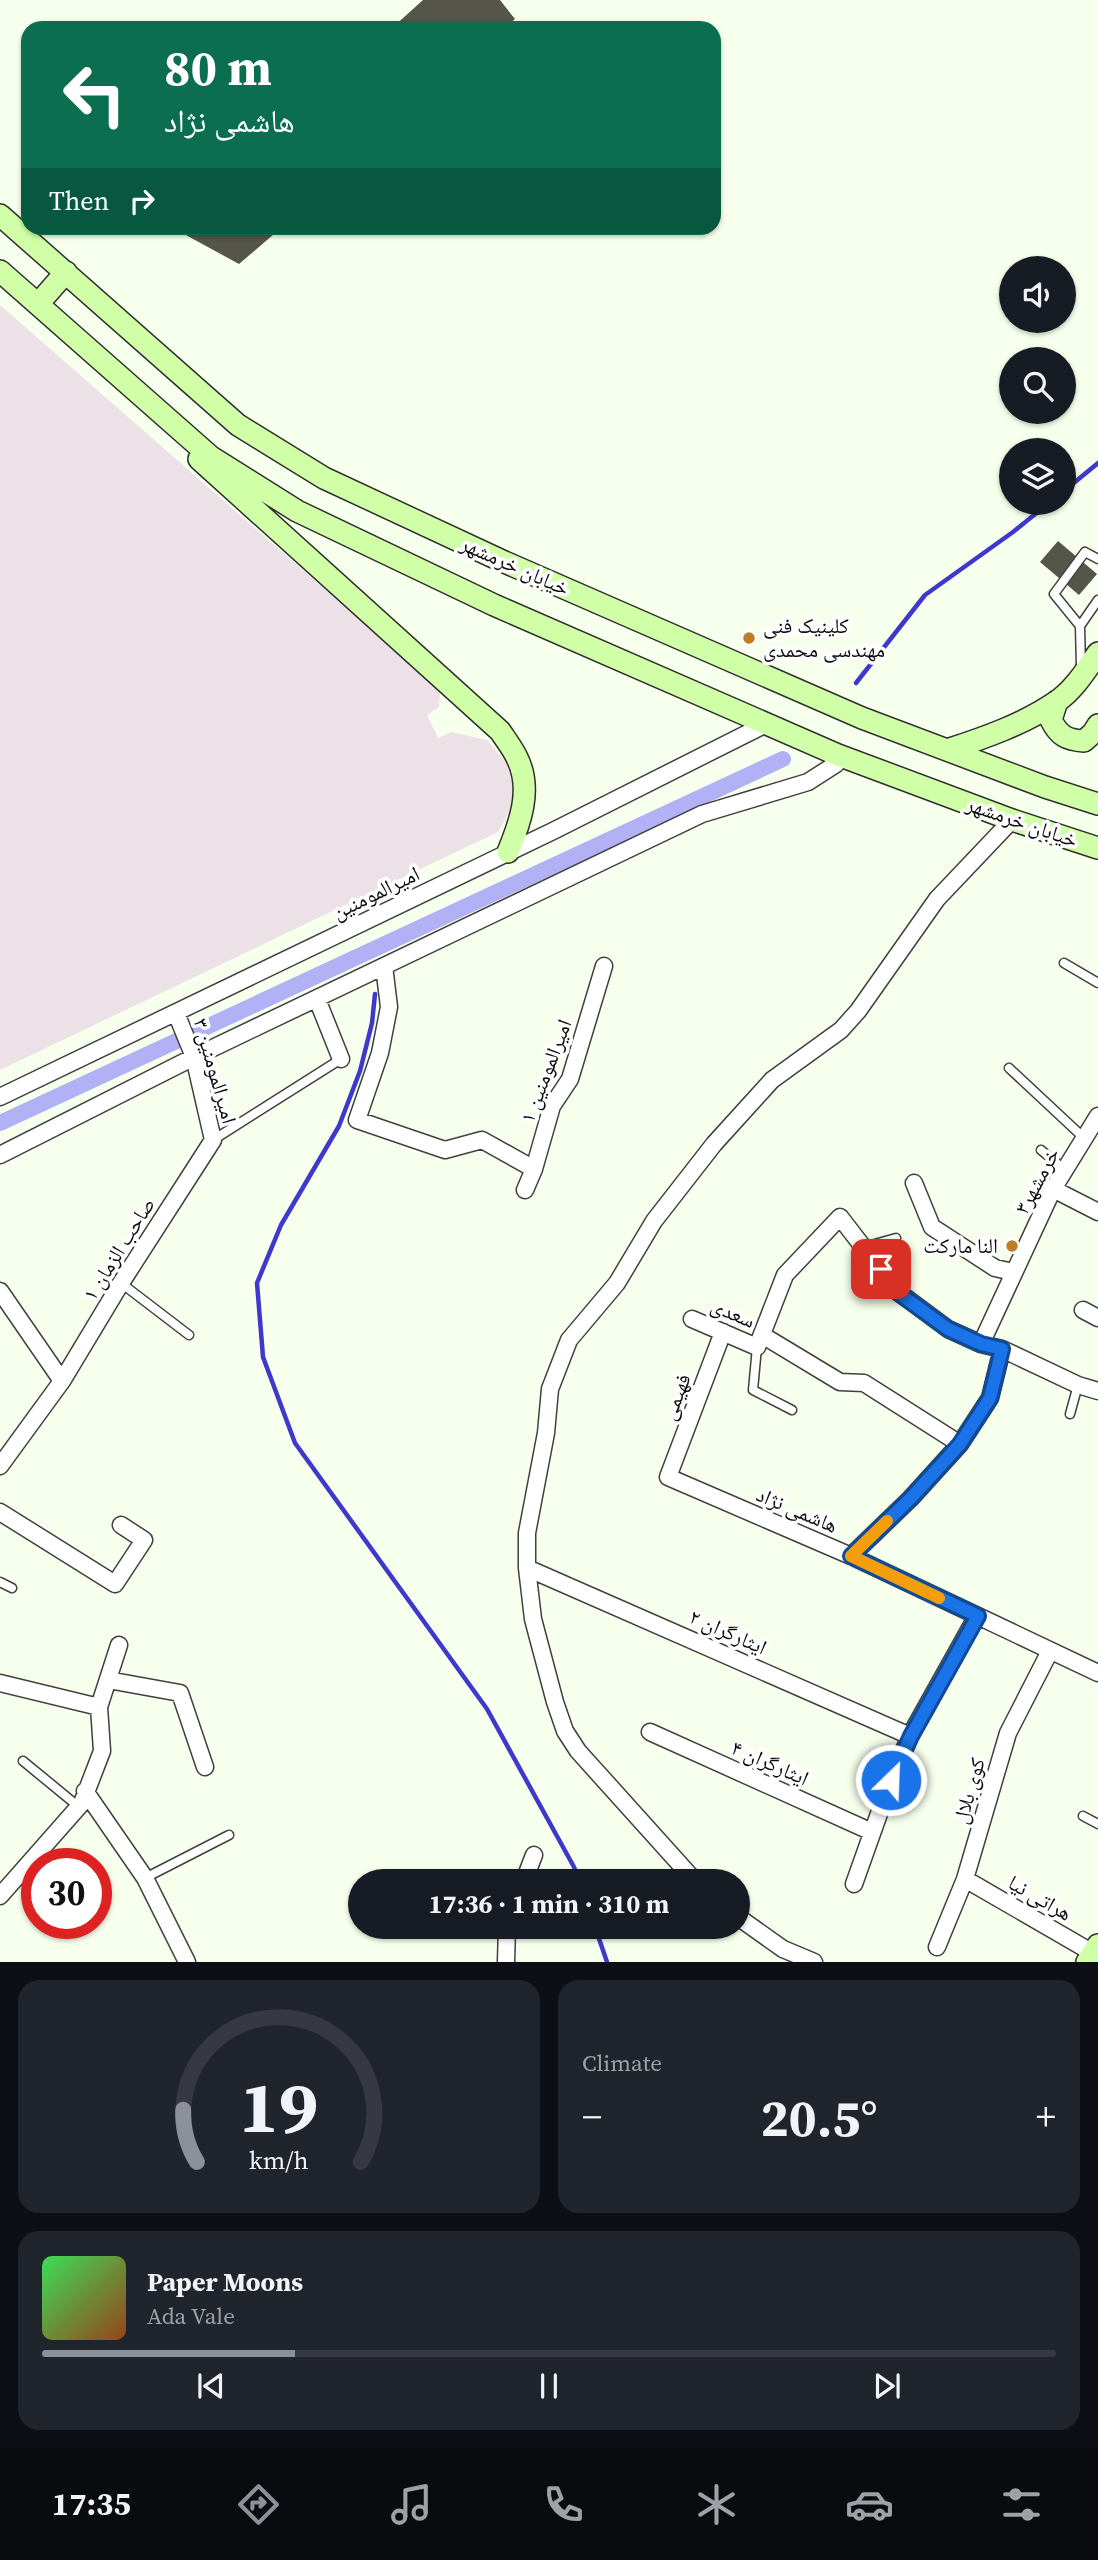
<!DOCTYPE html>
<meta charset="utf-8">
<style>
:root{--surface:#171b24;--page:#20242c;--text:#f1f3f6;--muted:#9ea1a6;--line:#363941;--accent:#8c9099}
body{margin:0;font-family:"Source Serif 4","Noto Naskh Arabic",serif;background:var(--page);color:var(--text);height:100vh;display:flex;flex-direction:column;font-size:26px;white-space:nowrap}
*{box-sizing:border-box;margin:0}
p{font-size:23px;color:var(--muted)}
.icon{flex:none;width:38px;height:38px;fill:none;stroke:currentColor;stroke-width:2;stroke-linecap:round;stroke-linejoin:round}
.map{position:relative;height:1962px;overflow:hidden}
.sheet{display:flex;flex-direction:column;gap:18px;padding:18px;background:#0d0f14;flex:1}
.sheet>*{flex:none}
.banner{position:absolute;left:21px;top:21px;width:700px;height:214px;border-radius:21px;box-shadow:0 2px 5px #0004;background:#0b6e4f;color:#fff;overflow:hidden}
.tools{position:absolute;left:999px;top:256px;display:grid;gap:14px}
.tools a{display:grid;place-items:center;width:77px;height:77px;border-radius:50%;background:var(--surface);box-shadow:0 2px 5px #0004;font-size:35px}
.speed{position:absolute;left:21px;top:1848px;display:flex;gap:14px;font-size:35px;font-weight:700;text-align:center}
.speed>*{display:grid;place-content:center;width:91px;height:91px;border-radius:50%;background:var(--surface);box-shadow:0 2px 5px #0004;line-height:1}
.speed .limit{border:10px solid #d22;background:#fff;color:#111}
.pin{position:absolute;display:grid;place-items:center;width:60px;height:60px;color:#fff;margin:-30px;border-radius:14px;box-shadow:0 4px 10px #0006}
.me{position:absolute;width:77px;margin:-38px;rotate:24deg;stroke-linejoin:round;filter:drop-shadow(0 0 5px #0008)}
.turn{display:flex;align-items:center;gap:24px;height:147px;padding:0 28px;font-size:32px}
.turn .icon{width:91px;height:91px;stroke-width:2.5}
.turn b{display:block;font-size:49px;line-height:60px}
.then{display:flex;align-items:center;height:66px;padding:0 28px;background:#0003;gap:14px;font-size:26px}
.big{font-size:52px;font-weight:700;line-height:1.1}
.sheet .tile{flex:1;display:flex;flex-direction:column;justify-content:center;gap:10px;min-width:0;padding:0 24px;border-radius:21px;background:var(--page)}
.sheet .dial{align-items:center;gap:0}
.dial svg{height:182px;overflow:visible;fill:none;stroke:var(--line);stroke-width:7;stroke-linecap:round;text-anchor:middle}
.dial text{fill:var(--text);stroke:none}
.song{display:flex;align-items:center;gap:21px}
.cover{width:84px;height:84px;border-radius:10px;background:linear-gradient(135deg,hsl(130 70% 55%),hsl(20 70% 35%))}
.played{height:7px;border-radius:4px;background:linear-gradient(90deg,var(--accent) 25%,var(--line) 25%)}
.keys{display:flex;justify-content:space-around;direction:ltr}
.heat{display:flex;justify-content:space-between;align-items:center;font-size:38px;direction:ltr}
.sheet .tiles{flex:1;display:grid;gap:18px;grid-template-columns:1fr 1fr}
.tile:last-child{grid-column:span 2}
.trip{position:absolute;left:348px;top:1869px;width:402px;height:70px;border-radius:35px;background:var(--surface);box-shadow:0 2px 5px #0004;font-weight:700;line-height:70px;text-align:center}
.tab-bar{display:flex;height:112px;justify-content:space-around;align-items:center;background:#090b0e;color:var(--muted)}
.tab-bar .icon{width:49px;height:49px}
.tab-bar .on{color:var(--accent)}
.tab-bar b{font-size:32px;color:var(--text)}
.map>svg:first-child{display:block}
</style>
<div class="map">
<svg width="1098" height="1962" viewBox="0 0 1098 1962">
<rect width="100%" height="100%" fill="#f7ffed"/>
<path fill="#ece1e6" d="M0,305L440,690L439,707L427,715L438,738L451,732L487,740L512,769L513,806L498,832L0,1070Z"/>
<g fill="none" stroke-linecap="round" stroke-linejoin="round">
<path stroke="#3e38cd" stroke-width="4.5" d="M1064,491L1098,463
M856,683L925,595L1013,532L1050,502
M375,994L372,1023L360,1071L339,1126L281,1225L257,1283L263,1357L295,1443L487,1709L574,1867L579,1881
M595,1927L607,1962"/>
<path stroke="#b2b1f6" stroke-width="16" d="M0,1123L783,759"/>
</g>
<path fill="#555549" d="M423,0H500L515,19L504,28H392Z
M173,228H281L239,264Z
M1058,541L1097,574L1079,595L1040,562Z"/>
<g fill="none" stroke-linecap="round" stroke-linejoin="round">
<g stroke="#404040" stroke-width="11">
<path id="lane" d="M1080,626L1098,600
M1081,668L1080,626L1054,594L1085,552L1098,559
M1064,963L1098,983
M1009,1068L1084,1138
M213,1140L341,1059
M1041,1150L1065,1170
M864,1247L896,1238
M121,1283L189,1335
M757,1347L753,1390L792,1410
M1070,1414L1078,1385
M0,1582L12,1588
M23,1761L79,1807
M1083,1816L1098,1824
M145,1878L229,1835"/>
</g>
<g stroke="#404040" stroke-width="19">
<path id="street" d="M384,966L389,1007L380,1053L357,1120L445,1150L482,1140L534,1169
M317,999L341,1059
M0,1097L553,831L768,723
M0,1155L194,1057L702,814L808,782L836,764L838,755
M914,1183L932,1227L995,1268L1013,1272
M1053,1189L1098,1212
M525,1190L534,1169L552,1106L570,1079L604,966
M0,1291L62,1381
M1083,1310L1098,1318
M692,1319L757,1347L785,1275L840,1217L897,1291L948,1329L981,1344L1002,1349L1078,1385L1098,1391
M723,1332L668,1477L851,1556L1098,1673
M762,1335L840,1382L864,1383L960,1444
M981,1344L1053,1189L1098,1116
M0,1466L62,1381L121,1283L213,1140L194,1057L176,1013
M0,1512L115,1584L144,1540L121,1525
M851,1556L911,1498L960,1444L990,1398L1002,1349
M527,1568L910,1736
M108,1680L180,1693L205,1767
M0,1683L99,1707
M650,1732L872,1832
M85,1791L145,1878L187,1962
M965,1879L1093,1953
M524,1881L534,1855
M695,1881L578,1751L565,1731L555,1702L533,1619L527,1568V1533L546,1433L550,1389L569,1340L617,1283L654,1221L714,1144L772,1080L841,1030L858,1011L937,899L1012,820
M854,1884L891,1780L910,1736L977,1616
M0,1896L82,1803L102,1751L99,1707L119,1645
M738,1917L783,1949L814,1962
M937,1947L965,1879L1008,1733L1050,1651
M506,1962L507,1927"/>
</g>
<g stroke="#2f2f2f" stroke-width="24">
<path id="secondary" d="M0,215L238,425L324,478L500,560L862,718L1045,787L1098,804
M0,271L211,457L297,511L494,605L838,755L1012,820L1098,848
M38,304L66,272
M199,459L500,731C506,740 514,750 518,760C532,790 520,823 508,852
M1057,701L1051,720C1059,736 1067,740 1084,741L1093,733L1098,725
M947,750C984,738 1024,724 1056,702C1074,690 1086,670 1098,653
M1087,1962L1098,1945"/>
</g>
<use href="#lane" stroke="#fff" stroke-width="8"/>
<use href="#street" stroke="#fff" stroke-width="16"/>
<use href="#secondary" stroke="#d1ffa8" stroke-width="21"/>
</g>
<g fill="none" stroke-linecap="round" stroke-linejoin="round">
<g stroke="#114b97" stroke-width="18">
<path id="route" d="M881,1269L897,1292L948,1329L981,1344L1002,1349L990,1398L960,1444L911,1498L851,1556L978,1616L911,1736L891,1780"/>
</g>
<use href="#route" stroke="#1a73e8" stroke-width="12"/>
<path stroke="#f59e0b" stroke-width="12" d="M887,1521L851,1556L939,1598"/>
</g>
<g fill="#bd7e25" stroke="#fff" stroke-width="2.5">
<circle cx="749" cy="638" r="7"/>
<circle cx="1012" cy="1246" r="7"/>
</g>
<g text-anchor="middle" stroke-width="7" stroke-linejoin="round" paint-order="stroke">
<g font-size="21" fill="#0d0d0d" stroke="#fff">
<text transform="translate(515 566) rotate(24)" y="7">خیابان خرمشهر</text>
<text transform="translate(1022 822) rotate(19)" y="7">خیابان خرمشهر</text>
<text transform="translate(376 893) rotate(-26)" y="7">امیرالمومنین</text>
<text transform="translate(215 1071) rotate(74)" y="7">امیرالمومنین ۳</text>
<text transform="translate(546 1071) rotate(-69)" y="7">امیرالمومنین ۱</text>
<text transform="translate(1037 1181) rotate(-62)" y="7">خرمشهر۳</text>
<text transform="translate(119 1249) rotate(-58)" y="7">صاحب الزمان ۱</text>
<text transform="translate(733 1313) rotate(23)" y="7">سعدی</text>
<text transform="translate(676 1397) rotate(-69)" y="7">فهیمی</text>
<text transform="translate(797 1510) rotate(23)" y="7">هاشمی نژاد</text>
<text transform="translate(728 1632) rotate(24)" y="7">ایثارگران ۲</text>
<text transform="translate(770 1763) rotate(24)" y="7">ایثارگران ۴</text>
<text transform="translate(969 1791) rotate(-74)" y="7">کوی بلال</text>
<text transform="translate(1040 1898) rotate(30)" y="7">هراتی نیا</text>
</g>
<g font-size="21" fill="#0d0d0d" stroke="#fff" text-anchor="start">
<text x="763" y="633">کلینیک فنی<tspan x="763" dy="24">مهندسی محمدی</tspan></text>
<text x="998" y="1253" text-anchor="end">النا مارکت</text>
</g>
</g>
</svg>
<div class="tools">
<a><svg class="icon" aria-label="sound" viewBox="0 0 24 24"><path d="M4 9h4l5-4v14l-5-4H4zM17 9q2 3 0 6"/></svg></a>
<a><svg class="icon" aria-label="search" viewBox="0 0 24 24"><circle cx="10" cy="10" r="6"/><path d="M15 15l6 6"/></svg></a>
<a><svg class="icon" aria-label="layers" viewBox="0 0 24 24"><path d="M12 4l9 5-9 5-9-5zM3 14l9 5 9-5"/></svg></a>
</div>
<div class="speed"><div class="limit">30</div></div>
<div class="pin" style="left:881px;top:1269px;background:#d93025"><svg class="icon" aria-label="arrive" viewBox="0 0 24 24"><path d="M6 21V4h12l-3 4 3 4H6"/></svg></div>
<svg class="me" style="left:891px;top:1780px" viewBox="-20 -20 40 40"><circle r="17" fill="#1a73e8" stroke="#fff" stroke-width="3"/><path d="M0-11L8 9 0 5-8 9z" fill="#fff"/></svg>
<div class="trip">17:36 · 1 min · 310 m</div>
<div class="banner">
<div class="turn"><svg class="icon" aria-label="left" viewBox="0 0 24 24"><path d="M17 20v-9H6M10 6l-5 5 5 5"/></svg><div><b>80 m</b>هاشمی نژاد</div></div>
<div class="then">Then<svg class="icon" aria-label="right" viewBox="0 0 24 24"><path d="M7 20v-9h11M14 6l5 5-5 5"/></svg></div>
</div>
</div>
<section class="sheet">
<div class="tiles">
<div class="tile dial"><svg viewBox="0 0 100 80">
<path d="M14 69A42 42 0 1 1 86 69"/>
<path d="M14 69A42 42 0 0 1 8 46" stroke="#8c9099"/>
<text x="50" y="56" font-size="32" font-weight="700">19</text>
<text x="50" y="72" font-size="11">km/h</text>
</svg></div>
<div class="tile"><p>Climate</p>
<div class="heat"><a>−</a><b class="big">20.5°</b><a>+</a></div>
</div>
<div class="tile">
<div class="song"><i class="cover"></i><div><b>Paper Moons</b><p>Ada Vale</p></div></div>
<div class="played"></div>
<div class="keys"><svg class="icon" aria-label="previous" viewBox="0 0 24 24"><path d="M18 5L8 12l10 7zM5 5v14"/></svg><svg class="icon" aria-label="pause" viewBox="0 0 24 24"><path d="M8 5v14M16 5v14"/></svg><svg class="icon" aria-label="next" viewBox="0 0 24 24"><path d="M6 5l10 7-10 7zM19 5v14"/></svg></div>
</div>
</div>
</section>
<nav class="tab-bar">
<b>17:35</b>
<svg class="icon on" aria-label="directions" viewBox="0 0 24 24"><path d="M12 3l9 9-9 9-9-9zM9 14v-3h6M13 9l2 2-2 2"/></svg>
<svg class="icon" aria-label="music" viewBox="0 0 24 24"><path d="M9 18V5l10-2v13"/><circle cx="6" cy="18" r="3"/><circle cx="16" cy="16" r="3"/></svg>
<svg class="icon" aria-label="phone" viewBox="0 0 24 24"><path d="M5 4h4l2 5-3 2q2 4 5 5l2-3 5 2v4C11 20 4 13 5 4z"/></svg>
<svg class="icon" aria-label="climate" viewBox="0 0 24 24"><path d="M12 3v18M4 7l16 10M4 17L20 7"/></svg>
<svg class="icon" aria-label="car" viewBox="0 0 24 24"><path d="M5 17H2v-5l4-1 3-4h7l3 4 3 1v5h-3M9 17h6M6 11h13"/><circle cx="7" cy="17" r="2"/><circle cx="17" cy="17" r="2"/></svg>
<svg class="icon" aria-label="filters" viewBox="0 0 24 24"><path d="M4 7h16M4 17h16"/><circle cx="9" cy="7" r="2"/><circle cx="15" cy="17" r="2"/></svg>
</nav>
